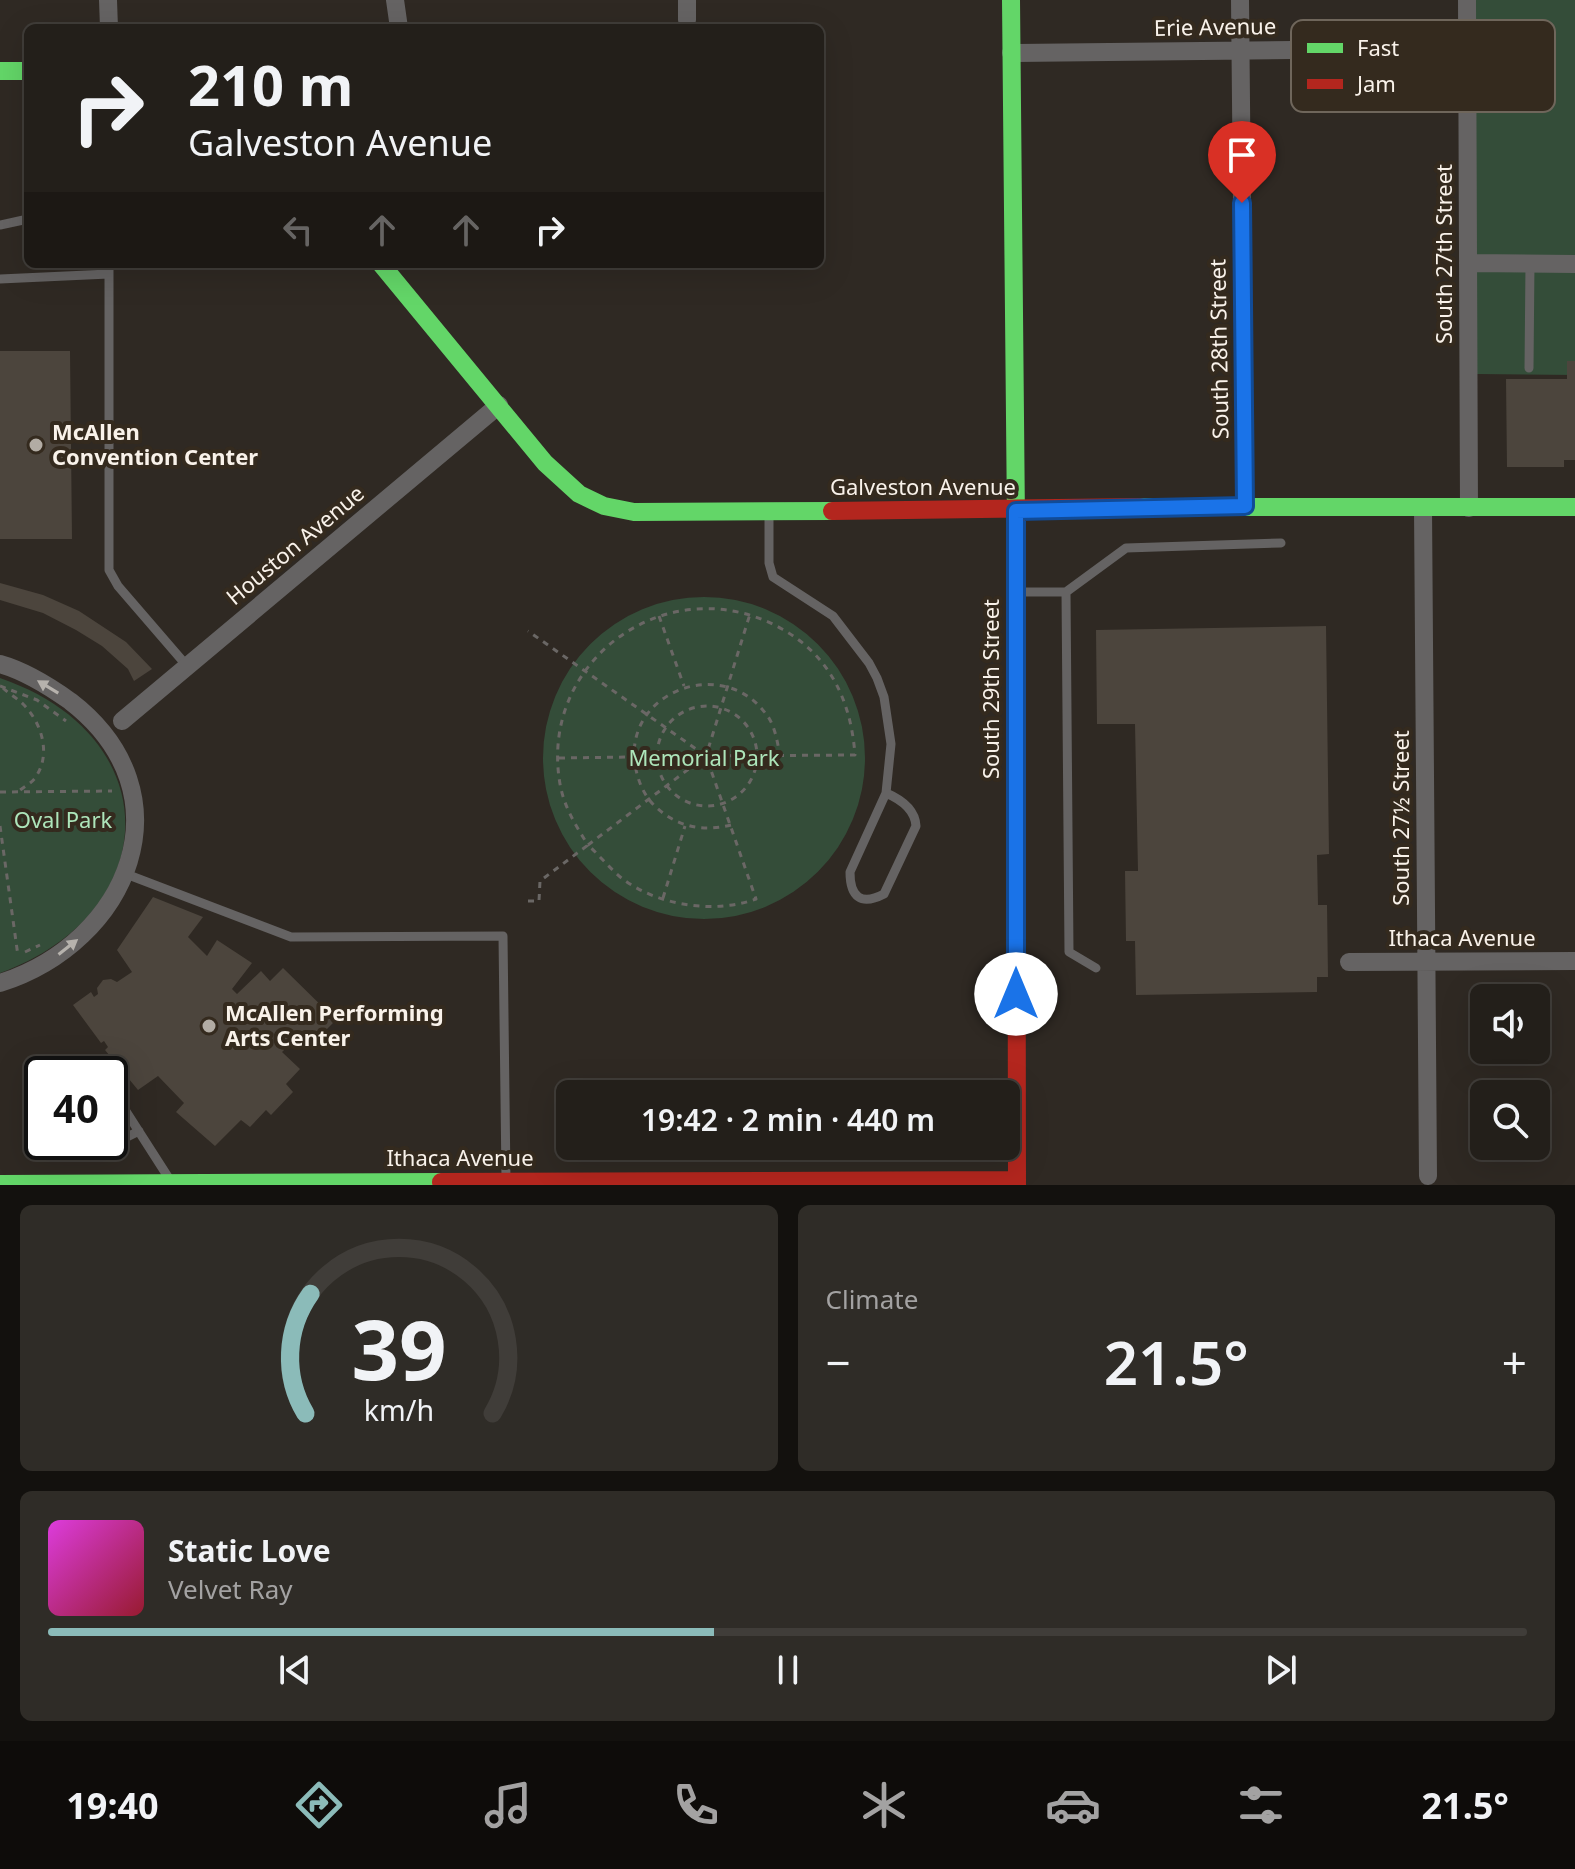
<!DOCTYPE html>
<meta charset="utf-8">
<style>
:root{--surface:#231f1a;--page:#2f2c27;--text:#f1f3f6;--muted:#a3a2a2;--line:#403d39;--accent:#8bbbb9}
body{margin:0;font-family:"Noto Sans",sans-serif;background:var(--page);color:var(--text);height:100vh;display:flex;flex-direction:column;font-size:30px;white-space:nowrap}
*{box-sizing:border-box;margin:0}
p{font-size:26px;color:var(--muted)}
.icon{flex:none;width:44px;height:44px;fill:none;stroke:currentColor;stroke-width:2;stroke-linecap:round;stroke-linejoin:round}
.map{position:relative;height:1185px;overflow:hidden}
.panel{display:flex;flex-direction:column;gap:20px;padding:20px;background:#13110e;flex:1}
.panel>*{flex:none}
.banner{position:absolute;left:24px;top:24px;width:800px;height:244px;border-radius:12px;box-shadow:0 8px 32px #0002,0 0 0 2px var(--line);background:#231f1a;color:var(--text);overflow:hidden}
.controls{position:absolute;left:1470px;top:984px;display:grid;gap:16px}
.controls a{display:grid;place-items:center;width:80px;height:80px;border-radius:12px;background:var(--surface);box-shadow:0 8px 32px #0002,0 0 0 2px var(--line);font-size:40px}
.speed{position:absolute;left:24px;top:1056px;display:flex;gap:16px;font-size:40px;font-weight:700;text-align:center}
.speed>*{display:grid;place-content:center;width:104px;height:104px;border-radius:50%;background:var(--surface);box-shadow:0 8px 32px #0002,0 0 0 2px var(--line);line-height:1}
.speed .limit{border:4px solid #111;border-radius:12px;background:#fff;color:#111}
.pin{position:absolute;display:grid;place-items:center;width:68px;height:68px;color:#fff;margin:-82px -34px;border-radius:50% 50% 50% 0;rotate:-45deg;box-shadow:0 0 8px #0007}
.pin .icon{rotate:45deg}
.me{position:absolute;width:88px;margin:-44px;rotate:0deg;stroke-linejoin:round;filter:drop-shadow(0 0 6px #0008)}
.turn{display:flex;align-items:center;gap:28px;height:168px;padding:0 32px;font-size:36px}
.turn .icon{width:104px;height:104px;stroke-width:2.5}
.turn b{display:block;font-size:56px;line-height:68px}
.lanes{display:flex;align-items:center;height:76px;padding:0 32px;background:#0003;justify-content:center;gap:40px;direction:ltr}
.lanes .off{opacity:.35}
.big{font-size:60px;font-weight:600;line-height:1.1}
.panel .tile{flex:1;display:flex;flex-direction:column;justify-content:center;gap:12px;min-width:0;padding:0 28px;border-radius:12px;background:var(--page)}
.panel .dial{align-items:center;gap:0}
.dial svg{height:208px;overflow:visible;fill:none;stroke:var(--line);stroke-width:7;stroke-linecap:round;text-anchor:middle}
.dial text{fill:var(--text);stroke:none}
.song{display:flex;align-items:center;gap:24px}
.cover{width:96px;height:96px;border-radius:12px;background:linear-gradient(135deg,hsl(300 70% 55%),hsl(350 70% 35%))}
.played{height:8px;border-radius:4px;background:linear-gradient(90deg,var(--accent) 45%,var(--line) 45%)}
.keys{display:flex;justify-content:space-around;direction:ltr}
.heat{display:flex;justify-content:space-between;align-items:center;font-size:44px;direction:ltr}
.panel .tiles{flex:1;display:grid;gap:20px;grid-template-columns:1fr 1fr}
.tile:last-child{grid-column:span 2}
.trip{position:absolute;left:556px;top:1080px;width:464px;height:80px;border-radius:12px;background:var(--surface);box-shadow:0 8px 32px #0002,0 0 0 2px var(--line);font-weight:600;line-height:80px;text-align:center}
.menu{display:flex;height:128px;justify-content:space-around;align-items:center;background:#0e0c0a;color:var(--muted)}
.menu .icon{width:56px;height:56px}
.menu .selected{color:var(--accent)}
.menu b{font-size:36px;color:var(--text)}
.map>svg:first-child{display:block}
</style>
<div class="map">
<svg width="1575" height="1185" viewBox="0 0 1575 1185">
<rect width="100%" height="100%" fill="#2f2923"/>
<path fill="#344d39" d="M1475,0H1575V375L1477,374Z
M543 758a161 161 0 1 1 322 0a161 161 0 1 1-322 0Z
M0,678C169,736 165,913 0,973Z"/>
<path fill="#4c453d" d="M0,351H70L72,539H0Z
M1567,361H1575V460H1564V467H1507L1506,379H1567Z
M0,583L43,595L79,611L126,642L152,669L134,681L128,669L102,646L76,630L43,613L0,600Z
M1326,626L1329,854L1317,855L1318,905H1327L1328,977H1317V992L1136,995L1135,941H1126L1125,871H1138L1135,724H1097L1096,630Z
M153,897L203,917L188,937L207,956L217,940L252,963L232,989L237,994L261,971L270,981L283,968L336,1020L314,1042L303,1032L282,1052L300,1069L286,1084L293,1092L271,1115L266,1110L250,1127L241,1120L215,1146L176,1112L184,1103L158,1076L138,1090L105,1050L108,1047L104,1041L101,1043L73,1005L91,992L94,997L98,994L97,988L103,980L111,979L117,982L132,972L117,950Z"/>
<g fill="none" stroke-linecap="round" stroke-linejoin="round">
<path stroke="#6a6765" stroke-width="3" stroke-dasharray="6 6" stroke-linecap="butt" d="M659,616L684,686
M0,686L37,700L66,721
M3,688C9,694 17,698 23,704C41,722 51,752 37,775C33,783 24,786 18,792
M657 756a50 50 0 1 1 100 0a50 50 0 1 1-100 0Z
M706,756L855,755C851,701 830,656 782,629C671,566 538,658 560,784C564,807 576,826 588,845L706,756L750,614
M559,758L634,757
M0,792L112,791
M731,825C703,832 678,827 657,808C644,797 638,781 635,765C624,691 723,655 766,714C775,725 777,741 780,755
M0,826L18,956
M663,898L685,826
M528,901H539L540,881L588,845C600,856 611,870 624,880C660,906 715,914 756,899L706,756L528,631
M25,952L40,945"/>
<path stroke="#656363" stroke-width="9" d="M0,225L28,219
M109,264V570L118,586L187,666
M0,279L109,274
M1529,368L1530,263
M769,516V563L773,577L833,616L869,663L877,678L884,697L891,744L886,793L850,872C850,897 861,906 884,894L916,826C915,809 900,799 886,793
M1018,592H1066L1126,548L1281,543
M1066,592L1069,952L1096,968
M126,874L291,937L503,936L506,1179
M110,1098L120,1102L170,1180
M110,1138L119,1141L139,1131"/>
<path stroke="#656363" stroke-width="18" d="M108,0L109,28
M395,0L399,28
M687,0V20
M1240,0L1245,506
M1467,0L1469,508
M1011,53L1467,48
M1468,263L1575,264
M1423,508L1428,1176
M0,664C25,671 49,686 70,701C191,794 129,942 0,983
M122,721L499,405
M1349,962L1575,961"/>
<path stroke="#63d668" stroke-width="18" d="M1011,0L1016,522
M0,71H28
M381,264L545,463L579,494L604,506L634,512L832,511
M1140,507H1575
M0,1184L441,1182"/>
<path stroke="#b3261e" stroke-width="18" d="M832,511L1140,507
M1016,522L1017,1185
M441,1182L1017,1180"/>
</g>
<defs><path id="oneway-solid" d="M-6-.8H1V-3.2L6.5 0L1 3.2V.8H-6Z" transform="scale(2)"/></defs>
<g fill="#b6b2ad">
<use href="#oneway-solid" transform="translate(48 687) rotate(-149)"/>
<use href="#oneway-solid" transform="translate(68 947) rotate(-38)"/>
</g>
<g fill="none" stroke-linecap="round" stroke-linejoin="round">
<g stroke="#114b97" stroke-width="20">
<path id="route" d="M1016,994V511L1245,506L1242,203"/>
</g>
<use href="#route" stroke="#1a73e8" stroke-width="14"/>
</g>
<g fill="#b2aca4" stroke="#342a1e" stroke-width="3">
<circle cx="36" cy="445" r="8"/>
<circle cx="209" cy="1026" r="8"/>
</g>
<g text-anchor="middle" stroke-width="8" stroke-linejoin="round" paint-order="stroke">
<g font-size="22" fill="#f9f2ea" stroke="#342a1e">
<text transform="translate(1215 27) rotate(-1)" y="8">Erie Avenue</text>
<text transform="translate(1444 254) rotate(-90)" y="8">South 27th Street</text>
<text transform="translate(1219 349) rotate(-91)" y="8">South 28th Street</text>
<text x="923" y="495">Galveston Avenue</text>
<text transform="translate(295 545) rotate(-40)" y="8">Houston Avenue</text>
<text transform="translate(991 689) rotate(-90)" y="8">South 29th Street</text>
<text transform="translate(1401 818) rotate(-90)" y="8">South 27½ Street</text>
<text x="1462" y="946">Ithaca Avenue</text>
<text x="460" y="1166">Ithaca Avenue</text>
</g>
<g font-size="22" font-weight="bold" fill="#f9f2ea" stroke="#342a1e" text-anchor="start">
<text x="52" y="440">McAllen<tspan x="52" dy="25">Convention Center</tspan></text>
<text x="225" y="1021">McAllen Performing<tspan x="225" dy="25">Arts Center</tspan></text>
</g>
<g font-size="22" fill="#ade5ba" stroke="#342a1e">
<text x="704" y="766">Memorial Park</text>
<text x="63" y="828">Oval Park</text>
</g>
</g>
<rect x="1291" y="20" width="264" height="92" rx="12" fill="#342a1e" stroke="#6f665b" stroke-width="2"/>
<rect x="1307" y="43" width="36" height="10" fill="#63d668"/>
<rect x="1307" y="79" width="36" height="10" fill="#b3261e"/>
<g font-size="22" fill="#f9f2ea">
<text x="1357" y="56">Fast</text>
<text x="1357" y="92">Jam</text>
</g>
</svg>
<div class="controls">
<a><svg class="icon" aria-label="sound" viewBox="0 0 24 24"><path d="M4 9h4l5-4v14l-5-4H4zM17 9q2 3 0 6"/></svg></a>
<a><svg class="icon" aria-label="search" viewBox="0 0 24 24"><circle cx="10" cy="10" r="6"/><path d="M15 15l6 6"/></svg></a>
</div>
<div class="speed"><div class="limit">40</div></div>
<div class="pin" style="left:1242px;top:203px;background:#d93025"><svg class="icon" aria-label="arrive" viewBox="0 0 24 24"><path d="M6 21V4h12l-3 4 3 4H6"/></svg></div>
<svg class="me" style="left:1016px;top:994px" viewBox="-20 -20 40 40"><circle r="19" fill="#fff"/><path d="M0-13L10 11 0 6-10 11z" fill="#1a73e8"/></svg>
<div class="trip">19:42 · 2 min · 440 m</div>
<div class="banner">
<div class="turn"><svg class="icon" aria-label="right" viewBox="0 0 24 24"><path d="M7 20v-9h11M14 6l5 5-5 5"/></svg><div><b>210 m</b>Galveston Avenue</div></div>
<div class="lanes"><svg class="icon off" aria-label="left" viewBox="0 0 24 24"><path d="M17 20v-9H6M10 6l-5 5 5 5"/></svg><svg class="icon off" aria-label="ahead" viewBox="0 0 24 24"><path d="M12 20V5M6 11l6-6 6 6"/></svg><svg class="icon off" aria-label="ahead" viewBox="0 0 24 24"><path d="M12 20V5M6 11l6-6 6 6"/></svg><svg class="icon" aria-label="right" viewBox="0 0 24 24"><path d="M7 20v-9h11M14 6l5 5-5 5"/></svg></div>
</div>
</div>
<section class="panel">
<div class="tiles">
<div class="tile dial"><svg viewBox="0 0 100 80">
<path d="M14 69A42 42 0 1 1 86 69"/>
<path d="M14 69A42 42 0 0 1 16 23" stroke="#8bbbb9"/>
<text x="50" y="56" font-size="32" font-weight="700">39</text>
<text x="50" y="72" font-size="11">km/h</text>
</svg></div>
<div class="tile"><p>Climate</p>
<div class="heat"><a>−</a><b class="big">21.5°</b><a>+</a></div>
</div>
<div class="tile">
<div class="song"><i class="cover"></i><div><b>Static Love</b><p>Velvet Ray</p></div></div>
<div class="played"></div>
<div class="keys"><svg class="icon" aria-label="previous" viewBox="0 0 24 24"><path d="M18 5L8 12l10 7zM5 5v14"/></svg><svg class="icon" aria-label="pause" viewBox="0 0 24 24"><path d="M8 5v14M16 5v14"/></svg><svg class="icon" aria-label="next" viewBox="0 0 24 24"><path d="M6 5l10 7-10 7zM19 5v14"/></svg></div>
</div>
</div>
</section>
<nav class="menu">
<b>19:40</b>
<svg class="icon selected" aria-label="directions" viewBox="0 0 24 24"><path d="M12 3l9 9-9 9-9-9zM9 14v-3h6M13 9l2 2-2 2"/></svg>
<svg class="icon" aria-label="music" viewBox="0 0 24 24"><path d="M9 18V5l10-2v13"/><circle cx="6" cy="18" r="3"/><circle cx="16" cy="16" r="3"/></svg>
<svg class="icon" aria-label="phone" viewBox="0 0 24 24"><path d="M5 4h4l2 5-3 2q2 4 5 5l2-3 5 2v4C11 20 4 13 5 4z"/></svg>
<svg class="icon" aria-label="climate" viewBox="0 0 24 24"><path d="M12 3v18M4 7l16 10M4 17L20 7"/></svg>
<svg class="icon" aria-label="car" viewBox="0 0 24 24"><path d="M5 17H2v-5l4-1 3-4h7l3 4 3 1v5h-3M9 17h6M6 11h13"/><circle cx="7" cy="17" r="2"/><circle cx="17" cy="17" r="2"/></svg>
<svg class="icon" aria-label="filters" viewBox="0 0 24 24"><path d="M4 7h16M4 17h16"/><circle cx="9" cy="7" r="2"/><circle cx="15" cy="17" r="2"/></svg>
<b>21.5°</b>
</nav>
